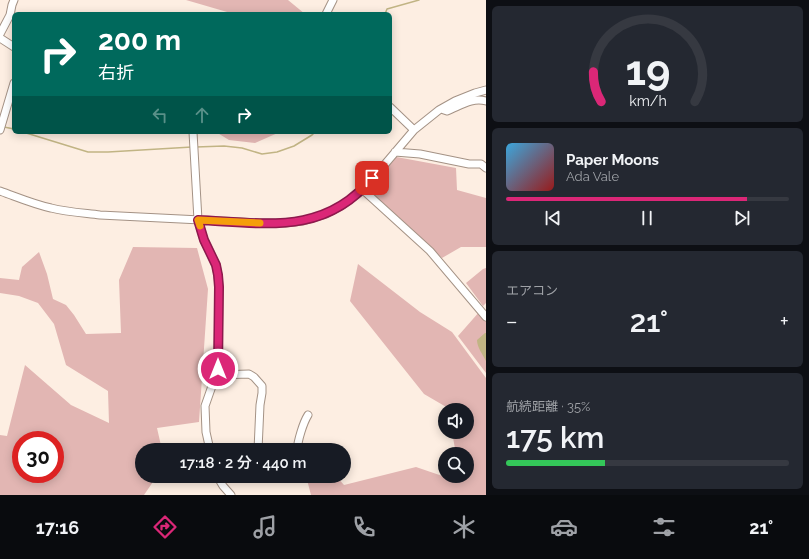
<!DOCTYPE html>
<html lang="ja">
<meta charset="utf-8">
<style>
:root{--surface:#171b24;--page:#242831;--text:#f1f3f6;--muted:#9ea1a6;--line:#363941;--accent:#db2777}
body{margin:0;font-family:Raleway,"Noto Sans JP",sans-serif;background:var(--page);color:var(--text);height:100vh;display:flex;flex-direction:column;font-size:15px;white-space:nowrap}
*{box-sizing:border-box;margin:0}
p{font-size:13px;color:var(--muted)}
.icon{flex:none;width:22px;height:22px;fill:none;stroke:currentColor;stroke-width:2;stroke-linecap:round;stroke-linejoin:round}
.map{position:relative;flex:1;overflow:hidden}
.details{display:flex;flex-direction:column;gap:6px;padding:6px;background:#0d0f14;width:323px}
.details>*{flex:none}
.top-card{position:absolute;left:12px;top:12px;width:380px;height:122px;border-radius:6px;box-shadow:0 2px 10px #0003;background:#00695c;color:#fff;overflow:hidden}
.controls{position:absolute;left:438px;top:403px;display:grid;gap:8px}
.controls a{display:grid;place-items:center;width:36px;height:36px;border-radius:50%;background:var(--surface);box-shadow:0 2px 10px #0003;font-size:20px}
.speed{position:absolute;left:12px;top:431px;display:flex;gap:8px;font-size:20px;font-weight:700;text-align:center}
.speed>*{display:grid;place-content:center;width:52px;height:52px;border-radius:50%;background:var(--surface);box-shadow:0 2px 10px #0003;line-height:1}
.speed .limit{border:6px solid #d22;background:#fff;color:#111}
.pin{position:absolute;display:grid;place-items:center;width:34px;height:34px;color:#fff;margin:-17px;border-radius:8px;box-shadow:0 2px 6px #0006}
.me{position:absolute;width:44px;margin:-22px;rotate:0deg;stroke-linejoin:round;filter:drop-shadow(0 0 3px #0008)}
.turn{display:flex;align-items:center;gap:14px;height:84px;padding:0 20px;font-size:18px}
.turn .icon{width:52px;height:52px;stroke-width:2.5}
.turn b{display:block;font-size:28px;line-height:34px}
.lanes{display:flex;align-items:center;height:38px;padding:0 20px;background:#0003;justify-content:center;gap:20px;direction:ltr}
.lanes .off{opacity:.35}
.big{font-size:30px;font-weight:600;line-height:1.1}
.details .tile{flex:1;display:flex;flex-direction:column;justify-content:center;gap:6px;min-width:0;padding:0 14px;border-radius:6px;background:var(--page)}
.details .dial{align-items:center;gap:0}
.dial svg{height:104px;overflow:visible;fill:none;stroke:var(--line);stroke-width:7;stroke-linecap:round;text-anchor:middle}
.dial text{fill:var(--text);stroke:none}
.song{display:flex;align-items:center;gap:12px}
.cover{width:48px;height:48px;border-radius:6px;background:linear-gradient(135deg,hsl(200 70% 55%),hsl(0 70% 35%))}
.played{height:4px;border-radius:2px;background:linear-gradient(90deg,var(--accent) 85%,var(--line) 85%)}
.keys{display:flex;justify-content:space-around;direction:ltr}
.heat{display:flex;justify-content:space-between;align-items:center;font-size:22px;direction:ltr}
.charge{height:6px;border-radius:3px;background:linear-gradient(90deg,#34c759 35%,var(--line) 0)}
.trip{position:absolute;left:135px;top:443px;width:216px;height:40px;border-radius:20px;background:var(--surface);box-shadow:0 2px 10px #0003;font-weight:600;line-height:40px;text-align:center}
.menu{display:flex;height:64px;justify-content:space-around;align-items:center;background:#090b0e;color:var(--muted)}
.menu .icon{width:28px;height:28px}
.menu .on{color:var(--accent)}
.menu b{font-size:18px;color:var(--text)}
main{display:flex;flex:1;min-height:0}
.map>svg:first-child{display:block}
</style>
<main>
<div class="map">
<svg width="486" height="495" viewBox="0 0 486 495">
<rect width="100%" height="100%" fill="#fdeee2"/>
<path fill="#e2b6b3" fill-rule="evenodd" d="M186,0H288L305,14H234Z
M216,132H280L255,143L229,140Z
M391,156L456,168L457,190L486,198V247H461L442,258L367,190Z
M133,247L197,248L208,289L199,422L157,428L162,450H142V476H157L144,495H0V435L7,436L25,365L71,405L109,423L108,391L66,365L54,324L38,303L19,296L0,293V278L19,280L22,267L39,252L47,274L53,299L66,305L74,315L86,334L121,333L119,280ZM21,440H55V474H21Z
M358,264L420,312L452,332L486,378V495H311L306,476H336L344,485L416,467L460,482L459,476H467V454H456L452,432H467V410H448V408L424,394L350,301Z
M486,268V303L483,306L466,283L483,269Z
M480,311H486V373L458,336Z"/>
<path fill="#c1b484" d="M485,333H486V361C483,355 477,347 477,340Z"/>
<g fill="none" stroke-linecap="round" stroke-linejoin="round">
<path stroke="#c1b484" stroke-width="1.5" d="M385,14L387,9L419,0
M4,127L14,129
M23,132L88,152H108L192,147
M196,147L224,146L242,148L262,154L277,152L294,146L312,135L315,132"/>
<g stroke="#a49285" stroke-width="9">
<path id="minor" d="M326,14L333,0
M0,34L10,15L12,5L14,0
M0,38L14,47
M390,107L414,130
M441,109L447,111C460,106 472,97 486,101
M0,130L14,83
M193,132L198,220L204,240L216,265L218,275L219,287L218,369L205,406L206,432L210,450
M395,152L420,154L469,164H481L486,168
M363,190L430,251L486,317
M0,191C17,197 33,204 51,208C67,212 84,213 100,215L262,223H285L303,221L326,214L344,204L363,190L414,130L439,110L455,101L475,93L486,90
M217,375L249,374L254,377L262,386V393L260,405L258,450
M297,450C298,440 303,423 308,415
M217,476L223,486L231,495"/>
</g>
<use href="#minor" stroke="#fff" stroke-width="7"/>
</g>
<g fill="none" stroke-linecap="round" stroke-linejoin="round">
<g stroke="#8e194d" stroke-width="10">
<path id="route" d="M218,369L219,287L218,275L216,265L204,240L198,220C264,223 325,236 372,178"/>
</g>
<use href="#route" stroke="#db2777" stroke-width="7"/>
<path stroke="#f59e0b" stroke-width="7" d="M200,226L198,220L260,223"/>
</g>
</svg>
<div class="controls">
<a><svg class="icon" aria-label="sound" viewBox="0 0 24 24"><path d="M4 9h4l5-4v14l-5-4H4zM17 9q2 3 0 6"/></svg></a>
<a><svg class="icon" aria-label="search" viewBox="0 0 24 24"><circle cx="10" cy="10" r="6"/><path d="M15 15l6 6"/></svg></a>
</div>
<div class="speed"><div class="limit">30</div></div>
<div class="pin" style="left:372px;top:178px;background:#d93025"><svg class="icon" aria-label="arrive" viewBox="0 0 24 24"><path d="M6 21V4h12l-3 4 3 4H6"/></svg></div>
<svg class="me" style="left:218px;top:369px" viewBox="-20 -20 40 40"><circle r="17" fill="#db2777" stroke="#fff" stroke-width="3"/><path d="M0-11L8 9 0 5-8 9z" fill="#fff"/></svg>
<div class="trip">17:18 · 2 分 · 440 m</div>
<div class="top-card">
<div class="turn"><svg class="icon" aria-label="right" viewBox="0 0 24 24"><path d="M7 20v-9h11M14 6l5 5-5 5"/></svg><div><b>200 m</b>右折</div></div>
<div class="lanes"><svg class="icon off" aria-label="left" viewBox="0 0 24 24"><path d="M17 20v-9H6M10 6l-5 5 5 5"/></svg><svg class="icon off" aria-label="ahead" viewBox="0 0 24 24"><path d="M12 20V5M6 11l6-6 6 6"/></svg><svg class="icon" aria-label="right" viewBox="0 0 24 24"><path d="M7 20v-9h11M14 6l5 5-5 5"/></svg></div>
</div>
</div>
<section class="details">
<div class="tile dial"><svg viewBox="0 0 100 80">
<path d="M14 69A42 42 0 1 1 86 69"/>
<path d="M14 69A42 42 0 0 1 8 46" stroke="#db2777"/>
<text x="50" y="56" font-size="32" font-weight="700">19</text>
<text x="50" y="72" font-size="11">km/h</text>
</svg></div>
<div class="tile">
<div class="song"><i class="cover"></i><div><b>Paper Moons</b><p>Ada Vale</p></div></div>
<div class="played"></div>
<div class="keys"><svg class="icon" aria-label="previous" viewBox="0 0 24 24"><path d="M18 5L8 12l10 7zM5 5v14"/></svg><svg class="icon" aria-label="pause" viewBox="0 0 24 24"><path d="M8 5v14M16 5v14"/></svg><svg class="icon" aria-label="next" viewBox="0 0 24 24"><path d="M6 5l10 7-10 7zM19 5v14"/></svg></div>
</div>
<div class="tile"><p>エアコン</p>
<div class="heat"><a>−</a><b class="big">21°</b><a>+</a></div>
</div>
<div class="tile"><p>航続距離 · 35%</p><b class="big">175 km</b><div class="charge"></div></div>
</section>
</main>
<nav class="menu">
<b>17:16</b>
<svg class="icon on" aria-label="directions" viewBox="0 0 24 24"><path d="M12 3l9 9-9 9-9-9zM9 14v-3h6M13 9l2 2-2 2"/></svg>
<svg class="icon" aria-label="music" viewBox="0 0 24 24"><path d="M9 18V5l10-2v13"/><circle cx="6" cy="18" r="3"/><circle cx="16" cy="16" r="3"/></svg>
<svg class="icon" aria-label="phone" viewBox="0 0 24 24"><path d="M5 4h4l2 5-3 2q2 4 5 5l2-3 5 2v4C11 20 4 13 5 4z"/></svg>
<svg class="icon" aria-label="climate" viewBox="0 0 24 24"><path d="M12 3v18M4 7l16 10M4 17L20 7"/></svg>
<svg class="icon" aria-label="car" viewBox="0 0 24 24"><path d="M5 17H2v-5l4-1 3-4h7l3 4 3 1v5h-3M9 17h6M6 11h13"/><circle cx="7" cy="17" r="2"/><circle cx="17" cy="17" r="2"/></svg>
<svg class="icon" aria-label="filters" viewBox="0 0 24 24"><path d="M4 7h16M4 17h16"/><circle cx="9" cy="7" r="2"/><circle cx="15" cy="17" r="2"/></svg>
<b>21°</b>
</nav>
